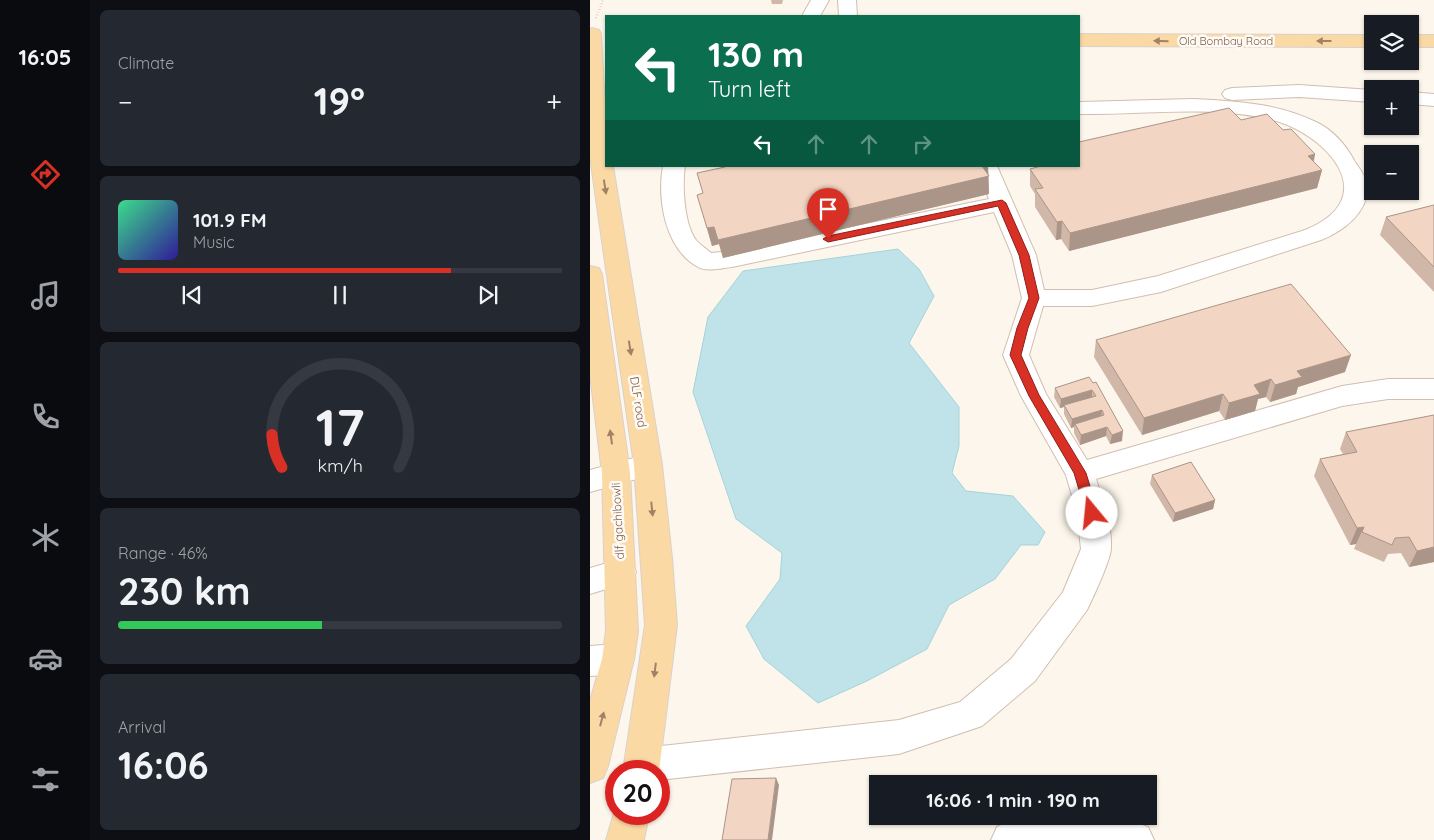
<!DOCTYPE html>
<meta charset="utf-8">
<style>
:root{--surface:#171b24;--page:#242831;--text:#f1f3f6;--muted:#9ea1a6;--line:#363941;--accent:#d93025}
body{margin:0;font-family:Quicksand,sans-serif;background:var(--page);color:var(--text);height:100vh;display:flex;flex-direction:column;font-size:19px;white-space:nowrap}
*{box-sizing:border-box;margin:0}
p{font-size:16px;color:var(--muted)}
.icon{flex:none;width:28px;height:28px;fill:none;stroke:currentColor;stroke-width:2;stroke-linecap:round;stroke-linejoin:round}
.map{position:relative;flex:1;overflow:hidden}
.side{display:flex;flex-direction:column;gap:10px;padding:10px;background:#0d0f14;width:500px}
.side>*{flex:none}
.guide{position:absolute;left:15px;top:15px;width:475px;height:152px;border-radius:0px;box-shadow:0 1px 4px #0004;background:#0b6e4f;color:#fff;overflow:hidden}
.fabs{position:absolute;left:774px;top:15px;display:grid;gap:10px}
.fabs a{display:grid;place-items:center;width:55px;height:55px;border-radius:0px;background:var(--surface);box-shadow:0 1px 4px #0004;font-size:25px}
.speed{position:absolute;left:15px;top:760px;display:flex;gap:10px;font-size:25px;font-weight:700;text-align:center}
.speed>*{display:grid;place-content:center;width:65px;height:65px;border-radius:50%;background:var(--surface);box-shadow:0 1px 4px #0004;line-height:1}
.speed .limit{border:8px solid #d22;background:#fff;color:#111}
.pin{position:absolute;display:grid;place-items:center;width:42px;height:42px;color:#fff;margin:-51px -21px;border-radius:50% 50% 50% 0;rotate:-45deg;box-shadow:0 0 5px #0007}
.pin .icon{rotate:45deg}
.me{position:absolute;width:55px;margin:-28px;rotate:343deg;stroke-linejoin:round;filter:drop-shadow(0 0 4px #0008)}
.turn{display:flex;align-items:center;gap:18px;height:105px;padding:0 20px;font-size:22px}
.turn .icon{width:65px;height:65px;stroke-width:2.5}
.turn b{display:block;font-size:35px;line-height:42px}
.lanes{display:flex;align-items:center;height:48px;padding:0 20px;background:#0003;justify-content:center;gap:25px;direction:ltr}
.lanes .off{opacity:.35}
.big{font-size:38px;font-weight:700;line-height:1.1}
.side .widget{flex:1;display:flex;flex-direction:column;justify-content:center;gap:8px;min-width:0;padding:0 18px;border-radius:8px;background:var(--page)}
.side .dial{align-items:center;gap:0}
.dial svg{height:130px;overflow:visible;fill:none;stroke:var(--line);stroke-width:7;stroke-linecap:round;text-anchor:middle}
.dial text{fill:var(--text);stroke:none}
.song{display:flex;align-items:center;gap:15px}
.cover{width:60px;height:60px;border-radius:8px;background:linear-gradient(135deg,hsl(150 70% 55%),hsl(250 70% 35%))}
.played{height:5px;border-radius:2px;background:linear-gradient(90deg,var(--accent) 75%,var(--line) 75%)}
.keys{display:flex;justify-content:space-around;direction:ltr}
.heat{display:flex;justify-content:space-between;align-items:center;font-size:28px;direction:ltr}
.charge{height:8px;border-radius:4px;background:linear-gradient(90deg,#34c759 46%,var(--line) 0)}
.trip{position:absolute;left:279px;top:775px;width:288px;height:50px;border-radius:0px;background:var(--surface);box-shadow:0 1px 4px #0004;font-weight:700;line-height:50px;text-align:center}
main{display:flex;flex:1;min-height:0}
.menu{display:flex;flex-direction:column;width:90px;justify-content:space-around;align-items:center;background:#090b0e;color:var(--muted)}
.menu .icon{width:35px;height:35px}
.menu .current{color:var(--accent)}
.menu b{font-size:22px;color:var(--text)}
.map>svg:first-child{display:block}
</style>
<main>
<nav class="menu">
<b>16:05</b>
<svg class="icon current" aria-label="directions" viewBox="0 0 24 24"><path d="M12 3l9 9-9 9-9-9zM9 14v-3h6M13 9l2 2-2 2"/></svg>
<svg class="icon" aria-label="music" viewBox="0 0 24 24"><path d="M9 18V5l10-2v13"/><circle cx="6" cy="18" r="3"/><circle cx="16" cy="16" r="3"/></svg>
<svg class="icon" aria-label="phone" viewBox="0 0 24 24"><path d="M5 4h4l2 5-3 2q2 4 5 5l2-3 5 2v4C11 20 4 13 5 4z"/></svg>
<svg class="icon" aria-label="climate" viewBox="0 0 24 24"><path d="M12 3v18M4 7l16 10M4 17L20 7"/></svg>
<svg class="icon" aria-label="car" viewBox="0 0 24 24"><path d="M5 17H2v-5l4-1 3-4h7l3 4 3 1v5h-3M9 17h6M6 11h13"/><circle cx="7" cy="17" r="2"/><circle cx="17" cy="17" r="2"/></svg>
<svg class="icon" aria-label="filters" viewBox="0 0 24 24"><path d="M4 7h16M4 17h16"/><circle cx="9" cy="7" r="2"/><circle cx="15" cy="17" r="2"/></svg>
</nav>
<section class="side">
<div class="widget"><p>Climate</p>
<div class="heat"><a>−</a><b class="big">19°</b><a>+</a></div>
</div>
<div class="widget">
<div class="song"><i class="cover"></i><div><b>101.9 FM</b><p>Music</p></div></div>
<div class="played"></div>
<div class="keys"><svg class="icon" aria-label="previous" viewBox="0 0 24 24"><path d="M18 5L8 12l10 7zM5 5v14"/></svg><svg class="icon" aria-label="pause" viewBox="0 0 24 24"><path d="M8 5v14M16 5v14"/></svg><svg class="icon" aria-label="next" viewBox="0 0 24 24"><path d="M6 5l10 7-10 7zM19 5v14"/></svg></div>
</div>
<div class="widget dial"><svg viewBox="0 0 100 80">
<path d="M14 69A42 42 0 1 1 86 69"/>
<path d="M14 69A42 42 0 0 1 8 49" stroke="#d93025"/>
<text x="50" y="56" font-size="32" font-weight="700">17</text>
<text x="50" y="72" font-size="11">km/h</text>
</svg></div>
<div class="widget"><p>Range · 46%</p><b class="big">230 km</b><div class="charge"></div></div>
<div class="widget"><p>Arrival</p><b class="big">16:06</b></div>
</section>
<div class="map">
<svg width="844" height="840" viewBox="0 0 844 840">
<rect width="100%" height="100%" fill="#fdf6ec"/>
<path fill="#bfe3e8" stroke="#a5d3da" d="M308,249L329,269L344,296L319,343L369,407V446L362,473L376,491L423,496L455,532L448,545H431L405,579L359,605L337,649L277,681L228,703L174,659L156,626L190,579L192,553L146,519L103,392L118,317L153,271Z"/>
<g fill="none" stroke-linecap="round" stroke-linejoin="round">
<g stroke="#d1beb0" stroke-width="2">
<path id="minor" d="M221,0H239L230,16H212Z
M248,0H266L267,16H249Z
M709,85L782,90V102L709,97L642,100L635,98L632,94L635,90L642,88Z
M820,92L844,94V106L820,104Z
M603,99C644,101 688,103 726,122C743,130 756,145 765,162C770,169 776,177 777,185C780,212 752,232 731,240L571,292L502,306H453L439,355L456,394L497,460L752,386L798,379H844V399H798L752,406L506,479C513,501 522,525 521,548C521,559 503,598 497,610L445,681L392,726L309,754L69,780V771H38L35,765L40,753L53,748L309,720L370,702L421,659L473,592L491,549L487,513L476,475L431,396L413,355L432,298L422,255L404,212L142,267C132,268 117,272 108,267C75,249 67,199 73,166H95C92,185 94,224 106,240C110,245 117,249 121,253L142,251L399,199L385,166H407L446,255L454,290H502L568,276L715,230C796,197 735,132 679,119C617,105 552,115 489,114V102Z
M58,454L68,457L72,465L68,473L0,492V470Z
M31,559L42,563L46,572L42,581L0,594V568Z
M28,644L40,648L44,659L40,670L28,674L0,676V646Z
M429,816H528L558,827L564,840H401L407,827Z"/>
</g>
<g stroke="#dad1cd" stroke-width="2">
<path id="major" d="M2,28L9,30L11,34L16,125V166H23L72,465L82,558L87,625L69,771H33L55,625L44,465L0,157V29Z
M489,34L782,35V47L489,46Z
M820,35H844V47H820Z
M0,266L9,268L12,274L40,473L48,631L44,659L18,766L13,778L0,783V701L12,659L16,631L12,473L0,375Z
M26,806V814H59L54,840H16Z"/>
</g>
<path stroke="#d9b8a5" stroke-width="2.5" stroke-dasharray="0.5 2.5" stroke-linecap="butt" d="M6,18L13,0"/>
<use href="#minor" fill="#fff" fill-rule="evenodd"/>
<use href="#major" fill="#fbd9a5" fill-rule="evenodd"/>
</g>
<path fill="#d1b7a8" d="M181,0H193L192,4H182Z
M651,120L693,130L725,154L724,162L732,170L727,188L479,251L471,239L466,240L445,207V194L440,186V169Z
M134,166H398L399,194L133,258L129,244L122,246L107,195L113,193L107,173L134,167Z
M844,205V292L790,235L796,217Z
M506,340L755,372L708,387L706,394L680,402L676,397L668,399L665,411L635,420L629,411L552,435L504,357Z
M499,377L532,441L520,444L516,436L490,445L484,433V427L481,428L474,414V407L470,408L464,397L465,388Z
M844,415V562L819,567L811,553L798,554L794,562L764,549L766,544L760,545L724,476L730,459L753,454L750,449L756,432Z
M562,475L625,500L623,509L583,522L560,484Z"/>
<path fill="#aa9588" d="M725,154L721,172L718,156Z
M390,166H398L399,194L133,258L128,240Z
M732,170L727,188L479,251L480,233Z
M472,221L471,239L466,240L467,222Z
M124,227L129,244L122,246L117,228Z
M761,355L755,372L708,387L706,394L680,402L685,385L707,371Z
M681,379L676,397L668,399L665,411L635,420L639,403L664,385Z
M502,390V399L474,405V407L470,408L471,399Z
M633,394L629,411L552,435L554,418Z
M512,410L511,419L485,424L484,427L481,428L482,419Z
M517,427L516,436L490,445L491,435Z
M533,431L532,441L520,444L522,435Z
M625,500L623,509L583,522L585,513Z
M774,527L766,544L760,545L767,528Z
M844,547V562L819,567L827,551Z
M186,778L189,785L182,840H178Z"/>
<path fill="#f3d5c3" stroke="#aa9588" d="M639,108L651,120L677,114L693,130L701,129L725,154L718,156L732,170L480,233L472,221L467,222L445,189L453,188L440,169L451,166H489V142Z
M135,166H392L399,176L128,240L124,227L117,228L107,195L113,193L107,173L135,167Z
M844,205V267L796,217Z
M701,284L761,355L707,371L712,377L685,385L681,379L664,385L670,394L639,403L633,394L554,418L506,340Z
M499,377L503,383L506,382L533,431L522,435L517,427L491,435L485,424L514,415L512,410L482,419L474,405L506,396L502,390L471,399L465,388Z
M844,415V547L827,551L819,537L805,538L802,545L772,532L774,527L767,528L730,459L767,452L756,432Z
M601,462L625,500L585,513L562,475Z
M186,778L178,840H132L142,779Z"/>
<defs><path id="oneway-solid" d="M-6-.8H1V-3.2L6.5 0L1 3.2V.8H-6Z" transform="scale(1.25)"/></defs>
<g fill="#a18267">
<use href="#oneway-solid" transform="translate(571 41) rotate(-179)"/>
<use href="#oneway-solid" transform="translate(734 41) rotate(-180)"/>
<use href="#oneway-solid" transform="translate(15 187) rotate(81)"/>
<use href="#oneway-solid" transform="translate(40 348) rotate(81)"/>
<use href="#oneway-solid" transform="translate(21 437) rotate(-98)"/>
<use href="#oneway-solid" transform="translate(62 509) rotate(84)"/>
<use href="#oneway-solid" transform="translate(65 670) rotate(97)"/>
<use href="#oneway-solid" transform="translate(12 719) rotate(-75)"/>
</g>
<path fill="#d93025" stroke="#8d1f18" d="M412,200L416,203L439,255L449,298L438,328L431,355L449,395L496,473L508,513L506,517H498L496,513L484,473L439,396L420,355L427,328L439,298L429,255L408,206L238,242L233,239L238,236Z"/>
<g text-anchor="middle" stroke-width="5" stroke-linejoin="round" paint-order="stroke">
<g font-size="11" fill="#7a5c4d" stroke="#fffaf3">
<text x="636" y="45">Old Bombay Road</text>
</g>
<g font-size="12" fill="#7a5c4d" stroke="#fffaf3">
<text transform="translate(48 402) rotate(81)" y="4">DLF road</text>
<text transform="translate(28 521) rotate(-93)" y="4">dlf gachibowli</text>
</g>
</g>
</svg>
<div class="fabs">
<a><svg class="icon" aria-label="layers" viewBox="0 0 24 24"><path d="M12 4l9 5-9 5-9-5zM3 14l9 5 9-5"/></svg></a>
<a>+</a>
<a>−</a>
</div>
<div class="speed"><div class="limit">20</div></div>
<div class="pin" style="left:238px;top:239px;background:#d93025"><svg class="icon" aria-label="arrive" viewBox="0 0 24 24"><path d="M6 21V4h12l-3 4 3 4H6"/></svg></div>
<svg class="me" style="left:502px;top:513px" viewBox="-20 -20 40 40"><circle r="19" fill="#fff"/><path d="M0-13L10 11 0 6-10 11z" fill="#d93025"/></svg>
<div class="trip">16:06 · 1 min · 190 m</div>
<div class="guide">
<div class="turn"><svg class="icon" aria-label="left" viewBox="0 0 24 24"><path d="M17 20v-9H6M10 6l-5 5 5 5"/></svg><div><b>130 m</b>Turn left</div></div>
<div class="lanes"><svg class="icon" aria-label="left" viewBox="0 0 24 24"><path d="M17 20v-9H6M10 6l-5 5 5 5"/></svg><svg class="icon off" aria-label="ahead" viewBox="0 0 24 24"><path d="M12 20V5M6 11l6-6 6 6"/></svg><svg class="icon off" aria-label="ahead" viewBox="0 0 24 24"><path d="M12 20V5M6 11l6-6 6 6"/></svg><svg class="icon off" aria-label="right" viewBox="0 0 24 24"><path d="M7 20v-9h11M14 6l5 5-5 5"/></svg></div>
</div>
</div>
</main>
